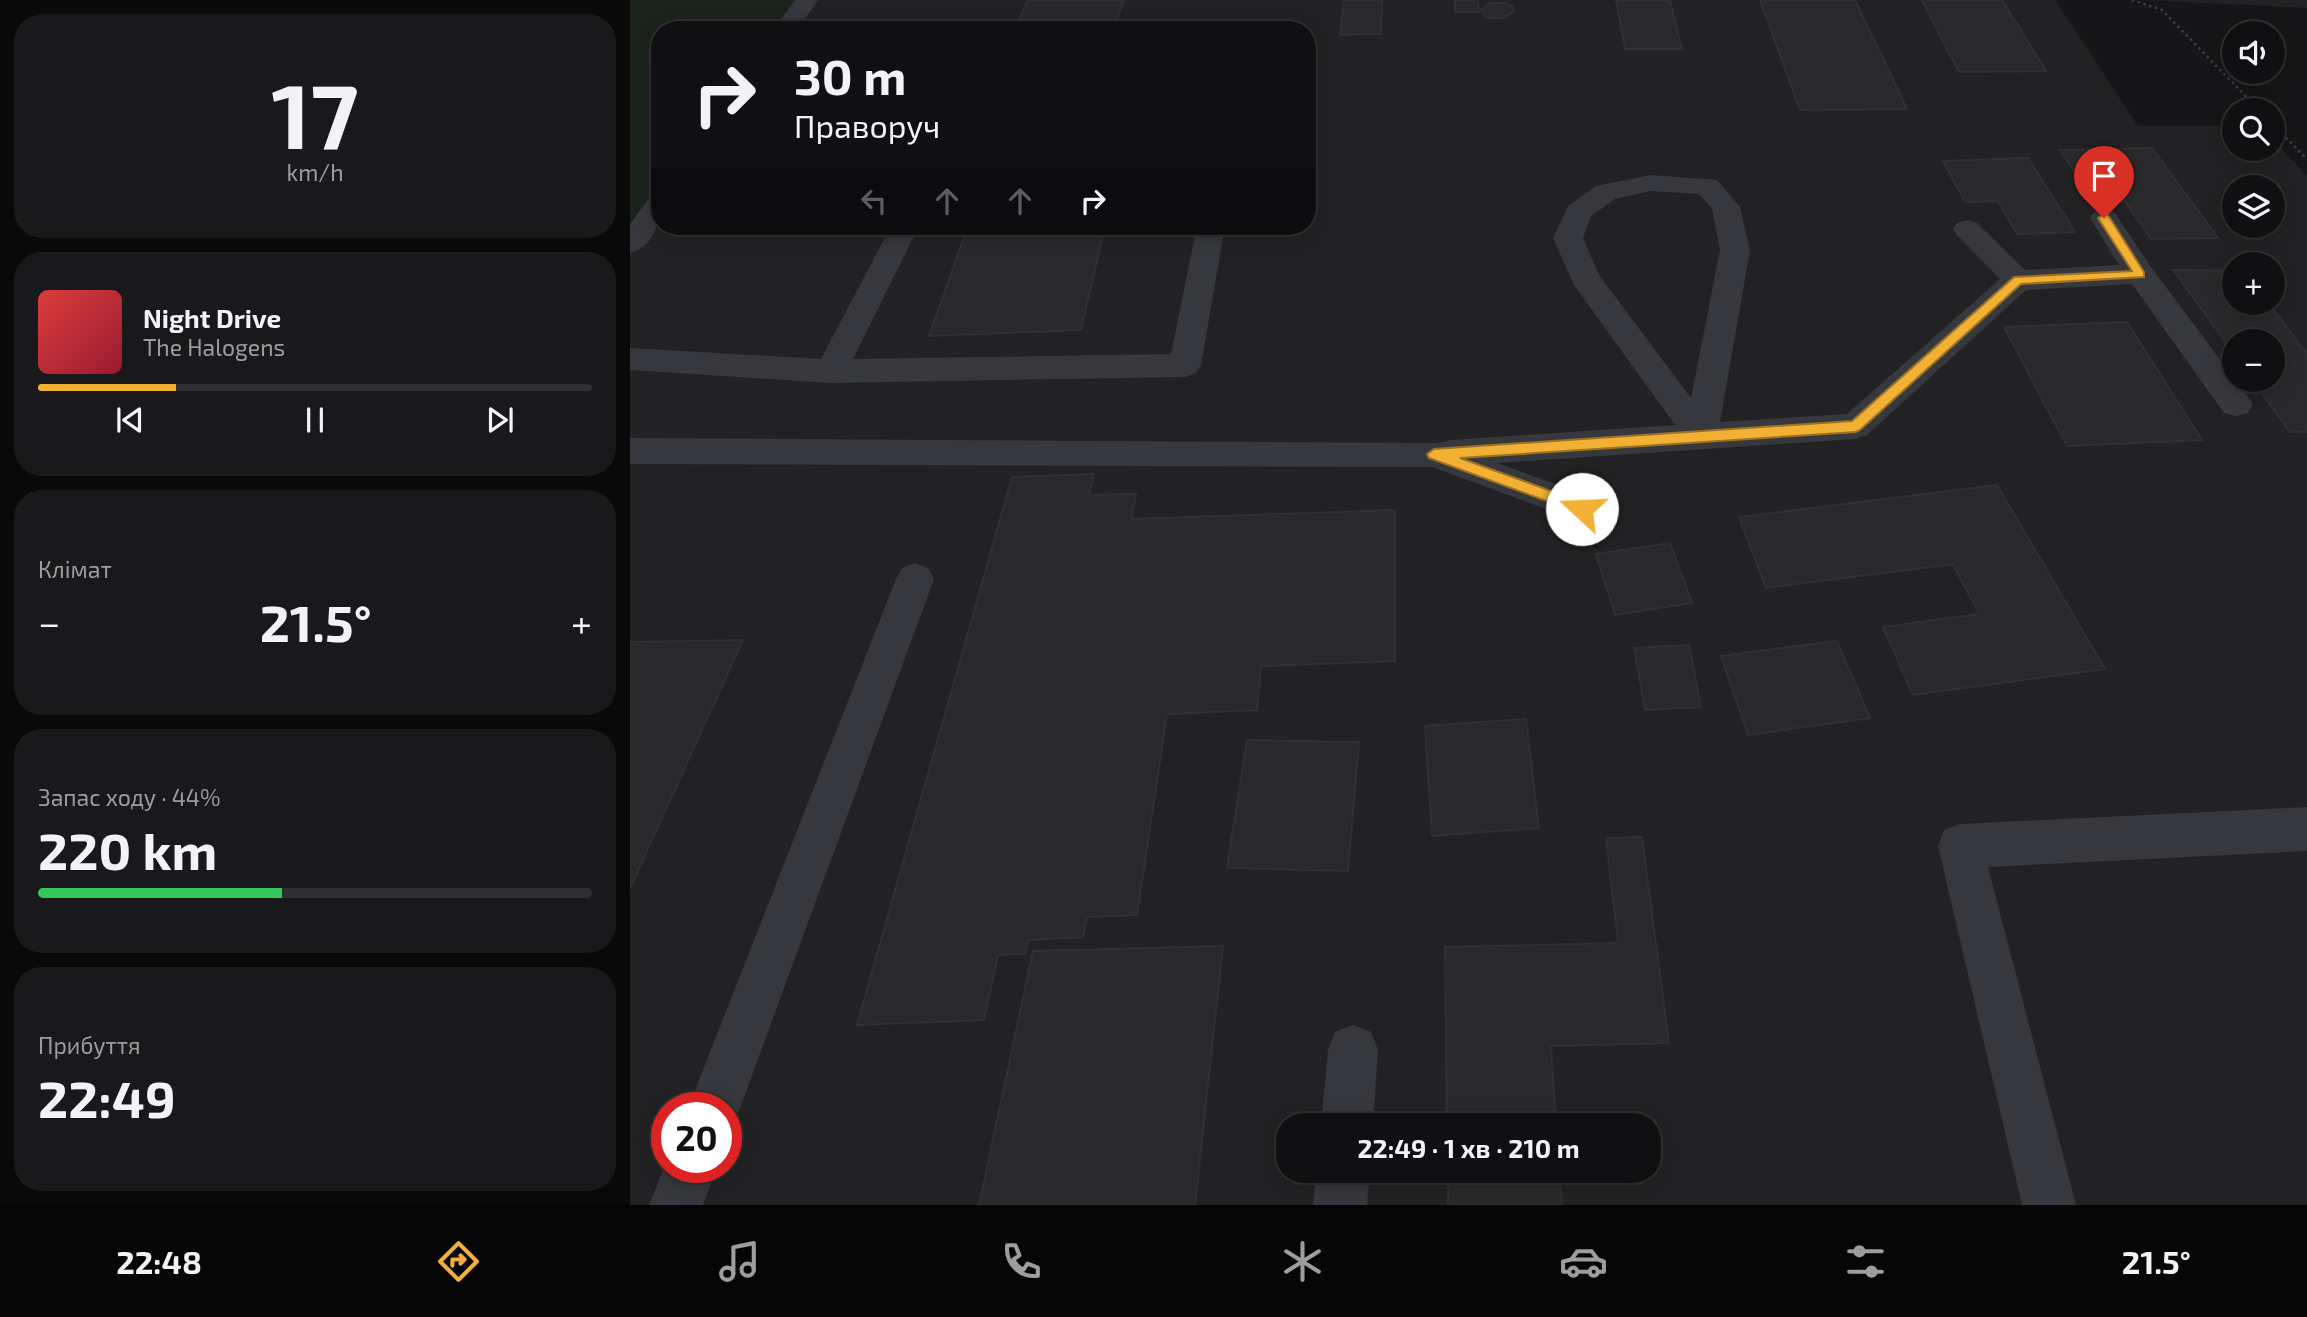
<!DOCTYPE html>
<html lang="uk">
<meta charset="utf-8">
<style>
:root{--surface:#101012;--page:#19191b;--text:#f1f3f6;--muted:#9c9d9f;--line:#303032;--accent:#f2b134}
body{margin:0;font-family:"Exo 2",sans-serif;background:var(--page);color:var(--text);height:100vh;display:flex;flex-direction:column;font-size:26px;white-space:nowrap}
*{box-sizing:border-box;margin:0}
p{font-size:23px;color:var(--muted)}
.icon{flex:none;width:38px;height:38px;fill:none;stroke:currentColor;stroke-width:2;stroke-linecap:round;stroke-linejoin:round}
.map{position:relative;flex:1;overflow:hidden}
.panel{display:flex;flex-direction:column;gap:14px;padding:14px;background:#09090a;width:630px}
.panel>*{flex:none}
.banner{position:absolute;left:21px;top:21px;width:665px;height:214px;border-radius:28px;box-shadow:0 4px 18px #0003,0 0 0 2px var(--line);background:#101012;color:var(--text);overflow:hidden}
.buttons{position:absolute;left:1592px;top:21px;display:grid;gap:14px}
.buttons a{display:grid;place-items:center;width:63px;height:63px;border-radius:50%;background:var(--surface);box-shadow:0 4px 18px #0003,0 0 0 2px var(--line);font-size:35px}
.speed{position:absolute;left:21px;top:1092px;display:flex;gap:14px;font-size:35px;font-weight:700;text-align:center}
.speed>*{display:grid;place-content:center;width:91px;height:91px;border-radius:50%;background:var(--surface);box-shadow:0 4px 18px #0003,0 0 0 2px var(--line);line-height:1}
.speed .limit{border:10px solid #d22;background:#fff;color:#111}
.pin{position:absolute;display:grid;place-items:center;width:60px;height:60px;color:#fff;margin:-72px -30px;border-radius:50% 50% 50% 0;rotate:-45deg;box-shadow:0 0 7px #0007}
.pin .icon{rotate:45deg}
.me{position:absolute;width:77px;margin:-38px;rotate:290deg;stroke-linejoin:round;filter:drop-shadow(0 0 5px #0008)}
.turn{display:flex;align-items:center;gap:24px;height:147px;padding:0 28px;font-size:32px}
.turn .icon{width:91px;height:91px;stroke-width:2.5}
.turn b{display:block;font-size:49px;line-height:60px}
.lanes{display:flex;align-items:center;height:66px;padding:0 28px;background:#0003;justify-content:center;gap:35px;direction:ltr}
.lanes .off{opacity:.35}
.big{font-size:52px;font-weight:700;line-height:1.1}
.panel .tile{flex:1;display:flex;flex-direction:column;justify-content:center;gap:10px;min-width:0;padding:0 24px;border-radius:28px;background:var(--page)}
.panel .dial{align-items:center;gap:0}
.dial b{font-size:91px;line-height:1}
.song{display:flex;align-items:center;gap:21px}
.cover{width:84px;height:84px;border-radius:10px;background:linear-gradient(135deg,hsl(0 70% 55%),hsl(350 70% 35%))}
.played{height:7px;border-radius:4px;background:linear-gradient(90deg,var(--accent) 25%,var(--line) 25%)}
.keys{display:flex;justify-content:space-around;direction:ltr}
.heat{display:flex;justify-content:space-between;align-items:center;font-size:38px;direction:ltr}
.charge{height:10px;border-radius:5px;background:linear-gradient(90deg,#34c759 44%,var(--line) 0)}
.trip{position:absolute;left:646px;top:1113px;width:385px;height:70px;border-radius:28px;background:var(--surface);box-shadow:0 4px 18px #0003,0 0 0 2px var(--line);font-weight:700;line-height:70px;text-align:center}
.tab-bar{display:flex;height:112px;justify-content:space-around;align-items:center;background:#060607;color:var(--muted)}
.tab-bar .icon{width:49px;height:49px}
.tab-bar .on{color:var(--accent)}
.tab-bar b{font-size:32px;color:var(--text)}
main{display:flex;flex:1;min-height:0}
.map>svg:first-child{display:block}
</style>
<main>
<section class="panel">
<div class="tile dial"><b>17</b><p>km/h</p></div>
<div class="tile">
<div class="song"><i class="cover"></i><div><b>Night Drive</b><p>The Halogens</p></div></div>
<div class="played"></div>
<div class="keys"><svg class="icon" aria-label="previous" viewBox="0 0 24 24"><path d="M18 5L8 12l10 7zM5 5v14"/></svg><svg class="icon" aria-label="pause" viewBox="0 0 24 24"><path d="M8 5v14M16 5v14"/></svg><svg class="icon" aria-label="next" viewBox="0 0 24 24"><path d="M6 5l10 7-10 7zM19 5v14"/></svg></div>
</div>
<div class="tile"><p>Клімат</p>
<div class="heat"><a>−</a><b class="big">21.5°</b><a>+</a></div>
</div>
<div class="tile"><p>Запас ходу · 44%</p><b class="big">220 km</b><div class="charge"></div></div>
<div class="tile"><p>Прибуття</p><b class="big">22:49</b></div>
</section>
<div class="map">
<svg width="1677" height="1205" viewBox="0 0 1677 1205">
<rect width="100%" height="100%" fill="#161618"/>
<path fill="#222225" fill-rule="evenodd" d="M181,0H1425L1508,126H1605V149H1643V139L1677,176V1205H0V253L30,211V226H677V30H159ZM1605,187H1643V226H1605ZM1605,264H1643V303H1605ZM1605,341H1643V380H1605ZM37,1108H96V1167H37ZM658,1125H1018V1171H658Z
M1511,0H1677V8L1614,5Z"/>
<path fill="#1c231d" d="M0,0H181L159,30H30V211L0,253Z"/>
<path fill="#29292c" stroke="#303034" stroke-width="2" d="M398,0H494L483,30H384Z
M714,0H752L751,34L710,35Z
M825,0H848L849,12H825Z
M986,0H1040L1052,49H995Z
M1130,0H1225L1277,109L1170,110Z
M1292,0H1372L1416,71L1329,72Z
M860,3H874L882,6L884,12L871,19L856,17L851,10Z
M1522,148L1588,238L1521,239L1482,182L1452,183L1430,150Z
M1398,158L1445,232L1387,234L1368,201L1335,202L1313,161Z
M338,226H475L451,330L299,336Z
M1543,270L1605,271V303H1638L1677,354V432H1660L1622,380H1643V341H1605V355Z
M1497,322L1572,440L1437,446L1374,327Z
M464,474L459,495L506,494L501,519L765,510V661L631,666L627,710L537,714L507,915L457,917L453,937L398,940L395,954L368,955L354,1020L227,1025L382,477Z
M1367,485L1475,669L1283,695L1253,627L1349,614L1323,564L1136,588L1109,517Z
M1040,543L1062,603L985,615L966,554Z
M113,640L0,888V642Z
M1207,641L1240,718L1118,735L1091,656Z
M1059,645L1071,707L1015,710L1004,648Z
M896,719L909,828L802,836L795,726Z
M617,740L729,742L718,871L597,868Z
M1012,837L1039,1043L921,1046L926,1125H817L815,947L988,943L976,838Z
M593,946L565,1205H349L403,951Z
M818,1171H929L932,1205H818Z"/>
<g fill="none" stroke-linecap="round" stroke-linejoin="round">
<path stroke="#3d3f44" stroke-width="2.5" stroke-dasharray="2.5 3.5" stroke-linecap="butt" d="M1502,0L1532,10L1629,110
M1643,125L1677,159"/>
<path fill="#37383d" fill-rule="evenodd" d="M165,0H188L167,30H143Z
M1021,175L1087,180L1110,207L1120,250L1090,422L1217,414L1370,279L1327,235L1323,229L1327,223L1337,220L1347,223L1395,270L1489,265L1460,218L1464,212L1474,209L1484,212L1521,267L1623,404L1618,413L1606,416L1594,413L1502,284L1396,290L1237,435L1225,439L867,463L965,498L970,508L965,518L952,522L802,467L0,464V438L810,443L820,440L1045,425L944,285L923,238L938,206L966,186ZM1021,191L1069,194L1082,209L1090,250L1061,398L969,275L953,238L961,216L985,199Z
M30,194C30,218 27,246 0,253V224L20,197Z
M261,226H289L223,359L541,354L567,226H595L571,365L566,373L555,377L201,383L0,370V348L191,359Z
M285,563L298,568L304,579L110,1108L102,1126L96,1129V1108H58L266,579L272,568Z
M1677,807V851L1358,867L1446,1205H1392L1308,846L1314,830L1330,824Z
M723,1025L741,1032L748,1050L743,1125H691L698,1050L705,1032Z
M37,1161V1167H87L73,1205H19Z
M686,1171H740L737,1205H683Z"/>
</g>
<path fill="#f2b134" stroke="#9d7322" stroke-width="2" d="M1474,214L1478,215L1514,272V277L1391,284L1230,430L1226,432L830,458L957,504L959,509L952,514L799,458L797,454L804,449L1222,421L1384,277L1502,271L1468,218Z"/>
</svg>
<div class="buttons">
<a><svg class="icon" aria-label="sound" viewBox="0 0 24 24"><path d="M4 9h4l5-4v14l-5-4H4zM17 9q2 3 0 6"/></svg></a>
<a><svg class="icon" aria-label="search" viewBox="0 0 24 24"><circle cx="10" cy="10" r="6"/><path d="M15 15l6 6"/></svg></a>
<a><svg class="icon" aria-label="layers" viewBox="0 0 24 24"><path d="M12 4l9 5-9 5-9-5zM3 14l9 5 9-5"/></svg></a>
<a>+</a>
<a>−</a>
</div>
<div class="speed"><div class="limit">20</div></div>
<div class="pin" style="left:1474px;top:218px;background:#d93025"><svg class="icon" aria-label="arrive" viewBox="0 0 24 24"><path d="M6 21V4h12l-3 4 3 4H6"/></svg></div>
<svg class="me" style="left:952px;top:509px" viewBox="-20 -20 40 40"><circle r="19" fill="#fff"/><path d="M0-13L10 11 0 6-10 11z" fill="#f2b134"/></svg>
<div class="trip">22:49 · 1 хв · 210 m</div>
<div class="banner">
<div class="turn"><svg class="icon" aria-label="right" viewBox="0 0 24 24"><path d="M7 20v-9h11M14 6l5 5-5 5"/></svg><div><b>30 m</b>Праворуч</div></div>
<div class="lanes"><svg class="icon off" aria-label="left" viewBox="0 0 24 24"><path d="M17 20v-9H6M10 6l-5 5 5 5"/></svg><svg class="icon off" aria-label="ahead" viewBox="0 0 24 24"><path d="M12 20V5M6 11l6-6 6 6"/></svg><svg class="icon off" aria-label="ahead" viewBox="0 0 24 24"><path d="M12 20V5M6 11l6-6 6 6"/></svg><svg class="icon" aria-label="right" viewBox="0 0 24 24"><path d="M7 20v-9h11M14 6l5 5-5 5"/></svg></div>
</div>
</div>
</main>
<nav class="tab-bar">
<b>22:48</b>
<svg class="icon on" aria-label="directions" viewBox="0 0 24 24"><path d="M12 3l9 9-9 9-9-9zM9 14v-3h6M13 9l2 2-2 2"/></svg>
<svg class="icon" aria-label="music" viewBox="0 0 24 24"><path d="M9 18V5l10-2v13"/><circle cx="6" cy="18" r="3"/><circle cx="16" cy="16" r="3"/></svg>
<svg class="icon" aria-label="phone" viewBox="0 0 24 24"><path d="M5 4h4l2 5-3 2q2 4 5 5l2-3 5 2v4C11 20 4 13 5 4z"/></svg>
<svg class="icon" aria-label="climate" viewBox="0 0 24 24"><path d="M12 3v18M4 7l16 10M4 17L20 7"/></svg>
<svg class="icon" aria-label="car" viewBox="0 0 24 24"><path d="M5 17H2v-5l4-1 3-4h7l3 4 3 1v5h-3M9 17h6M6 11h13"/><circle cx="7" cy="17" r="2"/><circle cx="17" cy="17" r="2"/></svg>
<svg class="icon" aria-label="filters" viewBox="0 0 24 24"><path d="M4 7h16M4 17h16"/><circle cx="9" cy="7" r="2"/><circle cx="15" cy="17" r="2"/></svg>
<b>21.5°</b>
</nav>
